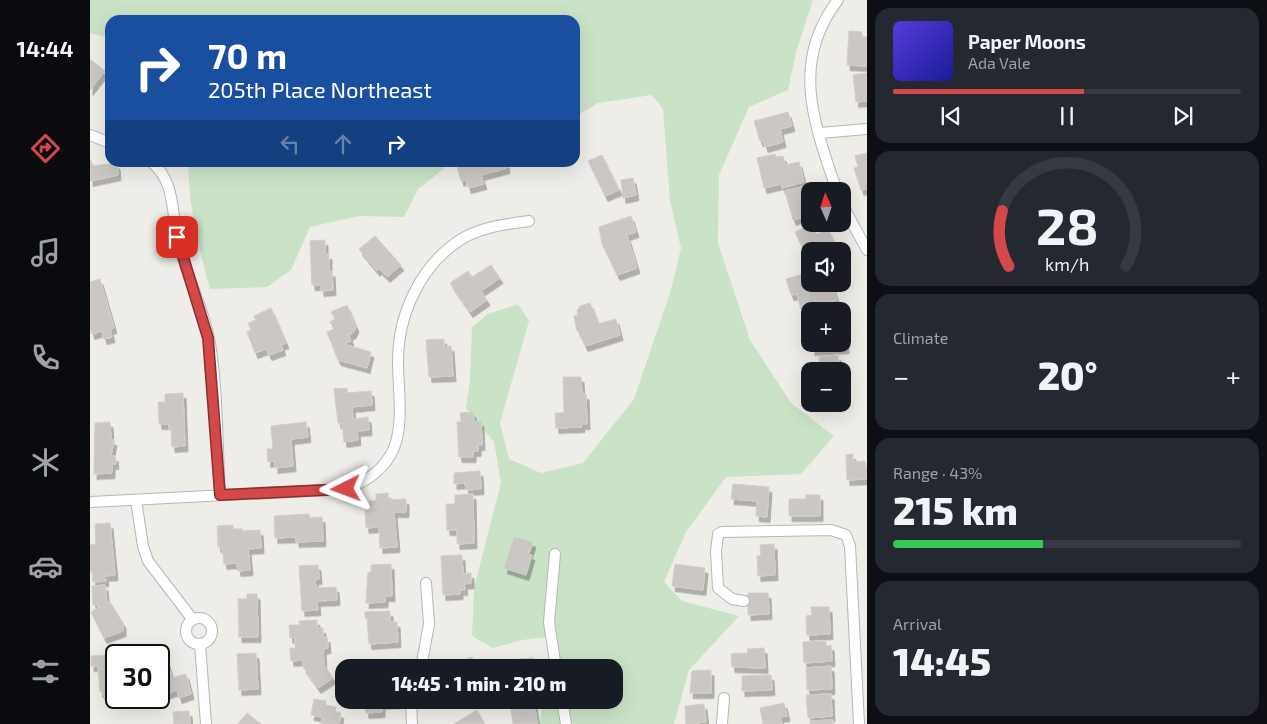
<!DOCTYPE html>
<meta charset="utf-8">
<style>
:root{--surface:#171b24;--page:#242831;--text:#f1f3f6;--muted:#9ea1a6;--line:#363941;--accent:#d44849}
body{margin:0;font-family:"Exo 2",sans-serif;background:var(--page);color:var(--text);height:100vh;display:flex;flex-direction:column;font-size:19px;white-space:nowrap}
*{box-sizing:border-box;margin:0}
p{font-size:16px;color:var(--muted)}
.icon{flex:none;width:28px;height:28px;fill:none;stroke:currentColor;stroke-width:2;stroke-linecap:round;stroke-linejoin:round}
.map{position:relative;flex:1;overflow:hidden}
.drawer{display:flex;flex-direction:column;gap:8px;padding:8px;background:#0d0f14;width:400px}
.drawer>*{flex:none}
.banner{position:absolute;left:15px;top:15px;width:475px;height:152px;border-radius:15px;box-shadow:0 5px 20px #0002;background:#1a4fa0;color:#fff;overflow:hidden}
.needle{width:32px;rotate:357deg}
.fabs{position:absolute;left:711px;top:182px;display:grid;gap:10px}
.fabs a{display:grid;place-items:center;width:50px;height:50px;border-radius:10px;background:var(--surface);box-shadow:0 5px 20px #0002;font-size:25px}
.speed{position:absolute;left:15px;top:644px;display:flex;gap:10px;font-size:25px;font-weight:700;text-align:center}
.speed>*{display:grid;place-content:center;width:65px;height:65px;border-radius:50%;background:var(--surface);box-shadow:0 5px 20px #0002;line-height:1}
.speed .limit{border:2px solid #111;border-radius:8px;background:#fff;color:#111}
.pin{position:absolute;display:grid;place-items:center;width:42px;height:42px;color:#fff;margin:-21px;border-radius:10px;box-shadow:0 2px 8px #0006}
.me{position:absolute;width:55px;margin:-28px;rotate:267deg;stroke-linejoin:round;filter:drop-shadow(0 0 4px #0008)}
.turn{display:flex;align-items:center;gap:18px;height:105px;padding:0 20px;font-size:22px}
.turn .icon{width:65px;height:65px;stroke-width:2.5}
.turn b{display:block;font-size:35px;line-height:42px}
.lanes{display:flex;align-items:center;height:48px;padding:0 20px;background:#0003;justify-content:center;gap:25px;direction:ltr}
.lanes .off{opacity:.35}
.big{font-size:38px;font-weight:800;line-height:1.1}
.drawer .tile{flex:1;display:flex;flex-direction:column;justify-content:center;gap:8px;min-width:0;padding:0 18px;border-radius:15px;background:var(--page)}
.drawer .dial{align-items:center;gap:0}
.dial svg{height:130px;overflow:visible;fill:none;stroke:var(--line);stroke-width:7;stroke-linecap:round;text-anchor:middle}
.dial text{fill:var(--text);stroke:none}
.song{display:flex;align-items:center;gap:15px}
.cover{width:60px;height:60px;border-radius:8px;background:linear-gradient(135deg,hsl(250 70% 55%),hsl(240 70% 35%))}
.played{height:5px;border-radius:2px;background:linear-gradient(90deg,var(--accent) 55%,var(--line) 55%)}
.keys{display:flex;justify-content:space-around;direction:ltr}
.heat{display:flex;justify-content:space-between;align-items:center;font-size:28px;direction:ltr}
.charge{height:8px;border-radius:4px;background:linear-gradient(90deg,#34c759 43%,var(--line) 0)}
.trip{position:absolute;left:245px;top:659px;width:288px;height:50px;border-radius:15px;background:var(--surface);box-shadow:0 5px 20px #0002;font-weight:800;line-height:50px;text-align:center}
main{display:flex;flex:1;min-height:0}
.tab-bar{display:flex;flex-direction:column;width:90px;justify-content:space-around;align-items:center;background:#090b0e;color:var(--muted)}
.tab-bar .icon{width:35px;height:35px}
.tab-bar .active{color:var(--accent)}
.tab-bar b{font-size:22px;color:var(--text)}
.map>svg:first-child{display:block}
</style>
<main>
<nav class="tab-bar">
<b>14:44</b>
<svg class="icon active" aria-label="directions" viewBox="0 0 24 24"><path d="M12 3l9 9-9 9-9-9zM9 14v-3h6M13 9l2 2-2 2"/></svg>
<svg class="icon" aria-label="music" viewBox="0 0 24 24"><path d="M9 18V5l10-2v13"/><circle cx="6" cy="18" r="3"/><circle cx="16" cy="16" r="3"/></svg>
<svg class="icon" aria-label="phone" viewBox="0 0 24 24"><path d="M5 4h4l2 5-3 2q2 4 5 5l2-3 5 2v4C11 20 4 13 5 4z"/></svg>
<svg class="icon" aria-label="climate" viewBox="0 0 24 24"><path d="M12 3v18M4 7l16 10M4 17L20 7"/></svg>
<svg class="icon" aria-label="car" viewBox="0 0 24 24"><path d="M5 17H2v-5l4-1 3-4h7l3 4 3 1v5h-3M9 17h6M6 11h13"/><circle cx="7" cy="17" r="2"/><circle cx="17" cy="17" r="2"/></svg>
<svg class="icon" aria-label="filters" viewBox="0 0 24 24"><path d="M4 7h16M4 17h16"/><circle cx="9" cy="7" r="2"/><circle cx="15" cy="17" r="2"/></svg>
</nav>
<div class="map">
<svg width="777" height="724" viewBox="0 0 777 724">
<defs>
<filter id="shadow"><feDropShadow dx="3" dy="5.5" stdDeviation="0" flood-color="#0004"/></filter>
</defs>
<rect width="100%" height="100%" fill="#efede7"/>
<path fill="#cae3c7" d="M0,0H723L706,52L698,90L659,107L629,175L628,243L660,340L701,403L744,436L711,474L636,477L596,532L574,582L592,601L649,616L599,670L584,724H449L454,700H524V668L462,667L468,636L432,640L403,648L382,636L384,588L411,483L404,442L376,408L380,381L382,327L398,314L428,304L439,321L410,423L419,459L451,473L493,463L544,399L581,290L591,248L580,201L573,109L562,95L508,103L485,117V20H20V38L0,33Z
M98,163V162L361,163L328,189L314,217L269,216L220,227L201,270L177,287L120,289C108,247 99,206 98,163Z"/>
<path fill="#cac7c4" stroke="#d3cec6" filter="url(#shadow)" d="M759,31L772,32V37H777V66L757,65Z
M1,60L15,71L0,90V61Z
M777,73V101L766,102L763,75Z
M698,112L702,126L690,129L693,142L675,147L673,140L670,141L664,121Z
M777,153V189L771,190L764,168L768,167L765,156Z
M685,154L686,157L693,156L695,165L709,162L714,182L692,188L691,184L674,188L667,158Z
M512,155L529,190L515,196L498,161Z
M0,159L3,166L25,163L27,164L28,175L0,181Z
M366,162H416L417,168L391,175L394,184L378,188L376,179L371,181Z
M543,178L546,195L533,198L531,180Z
M716,186L720,200V215L703,220L695,191Z
M541,216L546,232L537,235L547,268L527,275L512,244L509,227Z
M721,224L726,235L738,229L745,244L730,251H720V256L717,257L705,232Z
M285,236L311,265L297,277L289,269L287,271L269,249Z
M235,240V254H239V272L242,271L243,290L231,291V285H222L220,241Z
M401,265L410,278L391,291L397,300L380,312L360,283L378,271L382,277Z
M720,272V284H742L747,300L711,310L707,294L701,295L696,279Z
M10,279L24,328L20,329L22,337L14,339L12,331L2,334L0,327V282Z
M500,303L508,324L526,319L530,335L495,346L488,331H487L484,316L488,315L487,311L490,306Z
M257,305L266,327L263,333L259,335L261,341L254,344L281,352L277,368L248,360L237,332L244,329L240,322L245,319L241,312Z
M181,308L196,343L191,345L193,350L179,355L176,349L165,353L157,332L161,330L158,323L166,320L164,316Z
M755,308V317H752V311H727V309Z
M752,335H756V348L722,350V344H752Z
M354,339V347L361,346L363,376L339,377L336,340Z
M748,355L750,371H731L729,357Z
M473,377H491L492,394H496L497,424H491L492,427L466,428L465,413H474Z
M257,388V393L281,391L282,405L262,407L263,419L278,417L279,430L267,431L268,440L254,442L252,423H248L244,389Z
M93,393L95,446L82,447L81,429H79V424H69L68,402H75V394Z
M383,412L384,422L391,421L392,445H388V451H383V457H369L367,422H371L370,413Z
M20,422L21,440H24L21,456H25L26,464H22V473L4,474L5,423Z
M216,422L218,437L201,439L203,466L185,468V461L178,462L177,449H183L181,426Z
M763,454V462L775,461L777,479L757,480L756,455Z
M390,471L391,489L376,490L375,483L364,484V473Z
M643,484L679,487L677,517L666,516L667,501L641,499Z
M298,493V500L316,499V512H304L307,547L290,548L289,527L276,528L275,509H280L279,501L286,500V494Z
M383,494L384,543L367,544V530H357L356,504H365V495Z
M716,495H730V516H699V499H716Z
M219,514L220,518L232,517L233,541L206,542V537L185,538L184,516Z
M20,523L25,575L15,576L16,581L3,582L2,572H0V545L6,544L5,524Z
M143,525V529H152V531L170,530L171,548L158,549L160,570L148,571L147,563L134,564L132,546L128,547L127,526Z
M424,537L443,542L439,554L442,555L436,575L414,568Z
M684,544L685,575L668,576L667,556H671L670,545Z
M372,555L373,574L381,573V583L374,584L375,590H370V594L353,595L351,556Z
M301,564L302,596H295V602L276,603L278,572H281V565Z
M585,564L615,568L613,590L582,586Z
M228,565L229,579H225L226,588L246,587L247,600L227,601L228,610L212,611L209,566Z
M15,585L17,603L20,602L33,623V631L14,638L1,612L8,608V605H3L2,586Z
M658,593H678L679,614L658,615Z
M157,594H167L168,637H149L148,599H157Z
M721,607H739L740,634L717,635L716,616L722,615Z
M300,611V622H307L308,642L279,644L277,618H275V612Z
M227,620V628H233V638L237,637L238,648L233,649L234,665L243,678L228,688L213,667V660L201,661L200,648H205V637L200,638L199,625H210L209,621Z
M736,641V646L741,645L742,661L714,663L713,642Z
M674,648L675,668L642,667L641,654L658,653L657,649Z
M166,653L168,689L149,690L147,654Z
M26,655V698H36V699L15,701L14,692H10L8,666H1V656L29,655Z
M382,657L386,668H359L358,665Z
M76,658L82,678L96,674L101,694L89,698L87,690L69,696V660Z
M444,658L445,668H415V660Z
M741,666L742,689L717,690L716,668Z
M621,670V693H600L602,671Z
M681,675L682,690L652,691V676Z
M741,694L742,716L718,718L716,695Z
M224,699L236,701V705L246,707L245,712L251,713L249,724H231L232,717L221,715Z
M275,700H308V703L292,704V712L276,713Z
M444,700L447,724H423L420,702Z
M694,703L697,716L690,717L692,724H673L670,708Z
M614,704L616,722L596,724L595,706Z
M387,710L394,723L392,724H364Z
M99,711L100,724H84L83,712Z
M157,713L171,724H148Z
M743,720V724H720V721Z"/>
<g fill="none" stroke-linecap="round" stroke-linejoin="round">
<g stroke="#b4b7ba" stroke-width="12">
<path id="minor" d="M730,133L777,129
M0,135L20,143
M61,162C86,181 81,213 88,240C95,273 112,304 119,338C128,386 127,446 130,495
M747,191C724,124 700,62 748,0
M752,204L777,250
M46,500L53,546L58,561L103,620
M0,502L256,489C276,482 295,469 304,448C314,423 308,388 308,361C308,315 330,266 370,240C391,227 416,224 439,221
M465,554L459,622L466,668
M654,601L642,599L628,588L626,552L628,534L632,532L741,530L756,535L760,546L769,724
M96 631a13 13 0 1 1 26 0a13 13 0 1 1-26 0Z
M110,644L116,724
M331,668L339,624L336,583
M321,700L322,724
M472,700L476,724
M632,724L634,698"/>
</g>
<use href="#minor" stroke="#fff" stroke-width="10"/>
</g>
<g fill="none" stroke-linecap="round" stroke-linejoin="round">
<g stroke="#8a2f2f" stroke-width="12">
<path id="route" d="M87,237L118,338L130,495L256,489"/>
</g>
<use href="#route" stroke="#d44849" stroke-width="9"/>
</g>
</svg>
<div class="fabs">
<a><svg class="needle" viewBox="-14 -14 28 28"><path d="M0-13l5 13h-10z" fill="#e53935"/><path d="M0 13l5-13h-10z" fill="#9ea1a6"/></svg></a>
<a><svg class="icon" aria-label="sound" viewBox="0 0 24 24"><path d="M4 9h4l5-4v14l-5-4H4zM17 9q2 3 0 6"/></svg></a>
<a>+</a>
<a>−</a>
</div>
<div class="speed"><div class="limit">30</div></div>
<div class="pin" style="left:87px;top:237px;background:#d93025"><svg class="icon" aria-label="arrive" viewBox="0 0 24 24"><path d="M6 21V4h12l-3 4 3 4H6"/></svg></div>
<svg class="me" style="left:256px;top:489px" viewBox="-20 -20 40 40"><path d="M0-17L14 15 0 8-14 15z" fill="#d44849" stroke="#fff" stroke-width="4"/></svg>
<div class="trip">14:45 · 1 min · 210 m</div>
<div class="banner">
<div class="turn"><svg class="icon" aria-label="right" viewBox="0 0 24 24"><path d="M7 20v-9h11M14 6l5 5-5 5"/></svg><div><b>70 m</b>205th Place Northeast</div></div>
<div class="lanes"><svg class="icon off" aria-label="left" viewBox="0 0 24 24"><path d="M17 20v-9H6M10 6l-5 5 5 5"/></svg><svg class="icon off" aria-label="ahead" viewBox="0 0 24 24"><path d="M12 20V5M6 11l6-6 6 6"/></svg><svg class="icon" aria-label="right" viewBox="0 0 24 24"><path d="M7 20v-9h11M14 6l5 5-5 5"/></svg></div>
</div>
</div>
<section class="drawer">
<div class="tile">
<div class="song"><i class="cover"></i><div><b>Paper Moons</b><p>Ada Vale</p></div></div>
<div class="played"></div>
<div class="keys"><svg class="icon" aria-label="previous" viewBox="0 0 24 24"><path d="M18 5L8 12l10 7zM5 5v14"/></svg><svg class="icon" aria-label="pause" viewBox="0 0 24 24"><path d="M8 5v14M16 5v14"/></svg><svg class="icon" aria-label="next" viewBox="0 0 24 24"><path d="M6 5l10 7-10 7zM19 5v14"/></svg></div>
</div>
<div class="tile dial"><svg viewBox="0 0 100 80">
<path d="M14 69A42 42 0 1 1 86 69"/>
<path d="M14 69A42 42 0 0 1 10 35" stroke="#d44849"/>
<text x="50" y="56" font-size="32" font-weight="700">28</text>
<text x="50" y="72" font-size="11">km/h</text>
</svg></div>
<div class="tile"><p>Climate</p>
<div class="heat"><a>−</a><b class="big">20°</b><a>+</a></div>
</div>
<div class="tile"><p>Range · 43%</p><b class="big">215 km</b><div class="charge"></div></div>
<div class="tile"><p>Arrival</p><b class="big">14:45</b></div>
</section>
</main>
